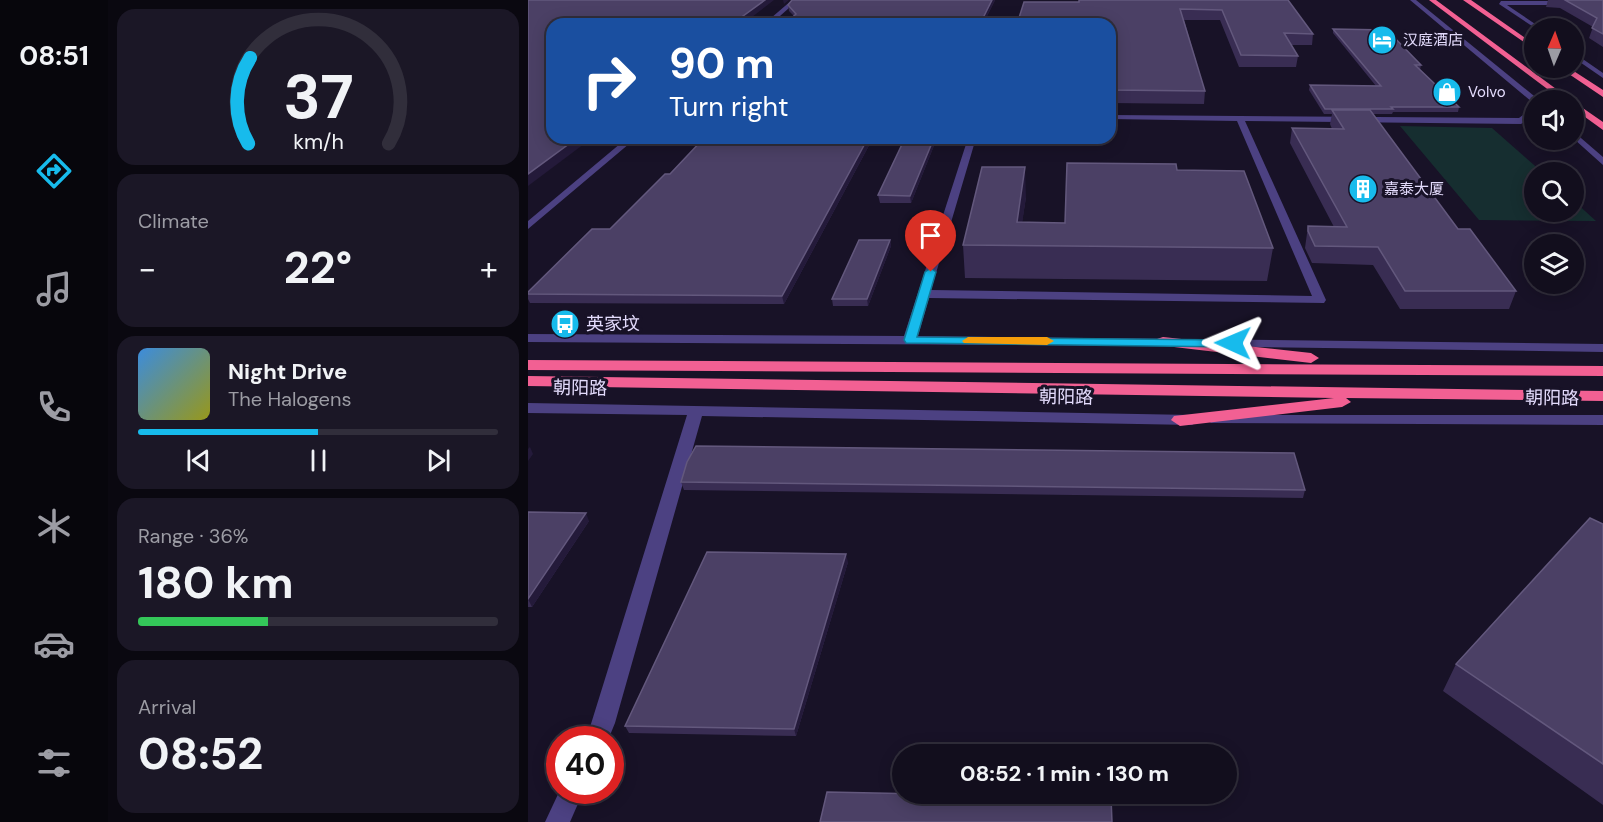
<!DOCTYPE html>
<meta charset="utf-8">
<style>
:root{--surface:#120e1d;--page:#1b1726;--text:#f1f3f6;--muted:#9c9ca4;--line:#312e3b;--accent:#17bbec}
body{margin:0;font-family:"DM Sans","Noto Sans SC",sans-serif;background:var(--page);color:var(--text);height:100vh;display:flex;flex-direction:column;font-size:22px;white-space:nowrap}
*{box-sizing:border-box;margin:0}
p{font-size:20px;color:var(--muted)}
.icon{flex:none;width:33px;height:33px;fill:none;stroke:currentColor;stroke-width:2;stroke-linecap:round;stroke-linejoin:round}
.map{position:relative;flex:1;overflow:hidden}
.side{display:flex;flex-direction:column;gap:9px;padding:9px;background:#0a0810;width:420px}
.side>*{flex:none}
.top-card{position:absolute;left:18px;top:18px;width:570px;height:126px;border-radius:18px;box-shadow:0 3px 15px #0003,0 0 0 2px var(--line);background:#1a4fa0;color:#fff;overflow:hidden}
.needle{width:39px;rotate:2deg}
.buttons{position:absolute;left:996px;top:18px;display:grid;gap:12px}
.buttons a{display:grid;place-items:center;width:60px;height:60px;border-radius:50%;background:var(--surface);box-shadow:0 3px 15px #0003,0 0 0 2px var(--line);font-size:30px}
.speed{position:absolute;left:18px;top:726px;display:flex;gap:12px;font-size:30px;font-weight:700;text-align:center}
.speed>*{display:grid;place-content:center;width:78px;height:78px;border-radius:50%;background:var(--surface);box-shadow:0 3px 15px #0003,0 0 0 2px var(--line);line-height:1}
.speed .limit{border:9px solid #d22;background:#fff;color:#111}
.pin{position:absolute;display:grid;place-items:center;width:51px;height:51px;color:#fff;margin:-62px -26px;border-radius:50% 50% 50% 0;rotate:-45deg;box-shadow:0 0 6px #0007}
.pin .icon{rotate:45deg}
.me{position:absolute;width:66px;margin:-33px;rotate:271deg;stroke-linejoin:round;filter:drop-shadow(0 0 4px #0008)}
.turn{display:flex;align-items:center;gap:21px;height:126px;padding:0 24px;font-size:27px}
.turn .icon{width:78px;height:78px;stroke-width:2.5}
.turn b{display:block;font-size:42px;line-height:51px}
.big{font-size:45px;font-weight:700;line-height:1.1}
.side .card{flex:1;display:flex;flex-direction:column;justify-content:center;gap:9px;min-width:0;padding:0 21px;border-radius:18px;background:var(--page)}
.side .dial{align-items:center;gap:0}
.dial svg{height:156px;overflow:visible;fill:none;stroke:var(--line);stroke-width:7;stroke-linecap:round;text-anchor:middle}
.dial text{fill:var(--text);stroke:none}
.song{display:flex;align-items:center;gap:18px}
.cover{width:72px;height:72px;border-radius:9px;background:linear-gradient(135deg,hsl(210 70% 55%),hsl(60 70% 35%))}
.played{height:6px;border-radius:3px;background:linear-gradient(90deg,var(--accent) 50%,var(--line) 50%)}
.keys{display:flex;justify-content:space-around;direction:ltr}
.heat{display:flex;justify-content:space-between;align-items:center;font-size:33px;direction:ltr}
.charge{height:9px;border-radius:4px;background:linear-gradient(90deg,#34c759 36%,var(--line) 0)}
.trip{position:absolute;left:364px;top:744px;width:345px;height:60px;border-radius:30px;background:var(--surface);box-shadow:0 3px 15px #0003,0 0 0 2px var(--line);font-weight:700;line-height:60px;text-align:center}
main{display:flex;flex:1;min-height:0}
.menu{display:flex;flex-direction:column;width:108px;justify-content:space-around;align-items:center;background:#07060c;color:var(--muted)}
.menu .icon{width:42px;height:42px}
.menu .current{color:var(--accent)}
.menu b{font-size:27px;color:var(--text)}
.map>svg:first-child{display:block}
</style>
<main>
<nav class="menu">
<b>08:51</b>
<svg class="icon current" aria-label="directions" viewBox="0 0 24 24"><path d="M12 3l9 9-9 9-9-9zM9 14v-3h6M13 9l2 2-2 2"/></svg>
<svg class="icon" aria-label="music" viewBox="0 0 24 24"><path d="M9 18V5l10-2v13"/><circle cx="6" cy="18" r="3"/><circle cx="16" cy="16" r="3"/></svg>
<svg class="icon" aria-label="phone" viewBox="0 0 24 24"><path d="M5 4h4l2 5-3 2q2 4 5 5l2-3 5 2v4C11 20 4 13 5 4z"/></svg>
<svg class="icon" aria-label="climate" viewBox="0 0 24 24"><path d="M12 3v18M4 7l16 10M4 17L20 7"/></svg>
<svg class="icon" aria-label="car" viewBox="0 0 24 24"><path d="M5 17H2v-5l4-1 3-4h7l3 4 3 1v5h-3M9 17h6M6 11h13"/><circle cx="7" cy="17" r="2"/><circle cx="17" cy="17" r="2"/></svg>
<svg class="icon" aria-label="filters" viewBox="0 0 24 24"><path d="M4 7h16M4 17h16"/><circle cx="9" cy="7" r="2"/><circle cx="15" cy="17" r="2"/></svg>
</nav>
<section class="side">
<div class="card dial"><svg viewBox="0 0 100 80">
<path d="M14 69A42 42 0 1 1 86 69"/>
<path d="M14 69A42 42 0 0 1 15 25" stroke="#17bbec"/>
<text x="50" y="56" font-size="32" font-weight="700">37</text>
<text x="50" y="72" font-size="11">km/h</text>
</svg></div>
<div class="card"><p>Climate</p>
<div class="heat"><a>−</a><b class="big">22°</b><a>+</a></div>
</div>
<div class="card">
<div class="song"><i class="cover"></i><div><b>Night Drive</b><p>The Halogens</p></div></div>
<div class="played"></div>
<div class="keys"><svg class="icon" aria-label="previous" viewBox="0 0 24 24"><path d="M18 5L8 12l10 7zM5 5v14"/></svg><svg class="icon" aria-label="pause" viewBox="0 0 24 24"><path d="M8 5v14M16 5v14"/></svg><svg class="icon" aria-label="next" viewBox="0 0 24 24"><path d="M6 5l10 7-10 7zM19 5v14"/></svg></div>
</div>
<div class="card"><p>Range · 36%</p><b class="big">180 km</b><div class="charge"></div></div>
<div class="card"><p>Arrival</p><b class="big">08:52</b></div>
</section>
<div class="map">
<svg width="1075" height="822" viewBox="0 0 1075 822">
<rect width="100%" height="100%" fill="#181227"/>
<path fill="#162e30" d="M872,126L964,128L1014,172H1006V212H1046V201L1068,221L951,220Z"/>
<g fill="none" stroke-linecap="round" stroke-linejoin="round">
<path fill="#4c4182" fill-rule="evenodd" d="M264,0H270L243,24H236Z
M882,0H888L1011,100L1004,102Z
M973,1H1075V5H979L1013,28H1007L971,4Z
M1046,53L1075,73V78L1046,58Z
M1003,109H1006V115L993,124L717,121L798,300L796,303L401,298L390,336L651,339L653,342L651,345L646,346L0,342V334L376,336L440,138H448L403,290L784,296L709,121L582,119V115L991,118Z
M1046,132L1075,157V165L1046,139Z
M99,138H108L0,229V221Z
M670,339L1075,344V352L665,346L663,343Z
M0,403L664,415L672,420L664,425L174,416L87,723L80,740H58L159,415L0,413Z
M688,415H1075V425L683,423L680,420Z
M32,790H56L42,822H17Z"/>
<path fill="#f26093" fill-rule="evenodd" d="M901,0H908L1043,100H1034Z
M935,0H943L1006,44V49Z
M1032,68H1041L1075,90V97Z
M1046,102L1075,122V130L1046,109Z
M635,337L783,353L791,358L783,363L629,345L627,342L629,339Z
M0,360L1075,366V376L0,370Z
M0,376L1075,391V401L818,398L823,402L814,407L652,426L643,420L646,416L806,398L0,386Z"/>
</g>
<path fill="#392d53" d="M264,0H467L455,24L266,16L261,11L260,5Z
M760,0L785,34L784,45H763L770,56L768,67H711L692,20H656L677,91L676,104L582,103V24L551,2Z
M1020,0H1075V47L1061,38L1065,27L1032,8L1018,7Z
M805,29L893,65L892,70L931,107L930,112H865L864,114H845L930,229L988,291L981,309H872L845,265L784,263L777,248L780,226L806,227L762,143L764,128L804,129L802,124L804,114H796L781,90L782,85L848,86L805,33Z
M176,138H345L256,304L2,303L0,299V292L82,229L142,174Z
M377,138H409L383,203H352L350,195Z
M649,170L745,248L739,281L437,278L435,245L498,197L494,222L537,223Z
M362,240L363,246L340,306H305L304,299Z
M153,482L777,490L775,498L156,490Z
M0,512L61,521L4,607H0Z
M1075,524V805L915,691L928,664Z
M320,562L268,736L101,733L97,726Z"/>
<path fill="#241a3a" d="M237,0H246L215,24H204Z
M255,0H261L256,4Z
M464,0H467L455,24H452Z
M49,138H64L0,186V174Z
M340,138H345L256,304L254,296Z
M406,138H409L383,203L382,196Z
M497,167L498,197L491,245L489,222Z
M362,240L363,246L340,306L339,299Z
M2,447L5,454L0,461V449Z
M58,513L61,521L4,607L0,599Z
M318,554L320,562L268,736L266,729Z"/>
<path fill="#4b4065" stroke="#63587d" stroke-width="1.5" d="M0,0H237L204,24H24V138H49L0,174Z
M264,0H464L452,24H257L268,14L260,5Z
M551,0H760L785,34L756,33L770,56L713,55L694,10L652,9L677,91L582,90V24H489L496,2H551Z
M1037,0H1075V34L1064,28L1069,18Z
M805,29L859,30L893,65H887L931,107H863L865,109H797L782,85L853,86Z
M804,110H842L930,229H942L988,291H877L850,247L787,246L780,231V226L819,227L764,128L816,129Z
M176,138H340L254,296L0,294V292L64,229H82L137,174H142Z
M377,138H406L382,196L350,195Z
M539,163L648,164L649,170L716,171L745,248L435,245L454,167H497L489,222L537,223Z
M331,240H362L339,299H304Z
M168,446L766,453L777,490L153,482L159,462Z
M0,512L58,513L0,599Z
M1062,518L1075,524V764L928,664Z
M179,552L318,554L266,729L97,726Z
M299,792L583,798L584,822H292Z"/>
<path fill="#17bbec" stroke="#0f7a99" stroke-width="1.5" d="M403,268L408,272L389,337L705,340L711,343L705,347L378,343L376,340L397,272Z"/>
<path fill="#f59e0b" d="M440,337H519L526,341L519,345L436,343L434,341Z"/>
<defs>
<g id="hotel-disc" transform="scale(1.5)"><circle r="9.5" fill="#17bbec" stroke="#181227"/><path d="M-6-4.5h1.5V1H6V5H4.5V3h-9V5H-6ZM-4 0a1.8 1.8 0 1 1 3.6 0ZM.5 0V-2.5h3Q6-2.5 6 0Z" fill="#fff"/></g>
<g id="shop-disc" transform="scale(1.5)"><circle r="9.5" fill="#17bbec" stroke="#181227"/><path d="M-5-2.5h2.3a2.7 3.5 0 0 1 5.4 0H5L5.5 6h-11ZM-1.5-2.5h3a1.5 2.3 0 0 0-3 0Z" fill="#fff"/></g>
<g id="building-disc" transform="scale(1.5)"><circle r="9.5" fill="#17bbec" stroke="#181227"/><path d="M-4-6H4V6H1V3H-1V6H-4ZM-2.5-4.3h1.7v1.8h-1.7ZM.8-4.3h1.7v1.8H.8ZM-2.5-1h1.7V.8h-1.7ZM.8-1h1.7V.8H.8Z" fill="#fff"/></g>
<g id="bus-disc" transform="scale(1.5)"><circle r="9.5" fill="#17bbec" stroke="#181227"/><path d="M-5-6H5V4H4V6H2V4H-2V6H-4V4H-5ZM-3.5-4V0h7V-4ZM-3.5 1.2v1.5H-2V1.2ZM2 1.2v1.5H3.5V1.2Z" fill="#fff"/></g>
</defs>
<g fill-rule="evenodd">
<use href="#hotel-disc" x="854" y="40"/>
<use href="#shop-disc" x="919" y="92"/>
<use href="#building-disc" x="835" y="189"/>
<use href="#bus-disc" x="37" y="324"/>
</g>
<g text-anchor="middle" stroke-width="6" stroke-linejoin="round" paint-order="stroke">
<g font-size="15" fill="#e3dbfc" stroke="#181227" text-anchor="start">
<text x="875" y="45">汉庭酒店</text>
<text x="940" y="97">Volvo</text>
<text x="856" y="194">嘉泰大厦</text>
</g>
<g font-size="18" fill="#e3dbfc" stroke="#181227" text-anchor="start">
<text x="58" y="330">英家坟</text>
</g>
<g font-size="18" fill="#e3dbfc" stroke="#181227">
<text transform="translate(52 388) rotate(1)" y="6">朝阳路</text>
<text transform="translate(538 397) rotate(1)" y="6">朝阳路</text>
<text transform="translate(1024 398) rotate(1)" y="6">朝阳路</text>
</g>
</g>
</svg>
<div class="buttons">
<a><svg class="needle" viewBox="-14 -14 28 28"><path d="M0-13l5 13h-10z" fill="#e53935"/><path d="M0 13l5-13h-10z" fill="#9c9ca4"/></svg></a>
<a><svg class="icon" aria-label="sound" viewBox="0 0 24 24"><path d="M4 9h4l5-4v14l-5-4H4zM17 9q2 3 0 6"/></svg></a>
<a><svg class="icon" aria-label="search" viewBox="0 0 24 24"><circle cx="10" cy="10" r="6"/><path d="M15 15l6 6"/></svg></a>
<a><svg class="icon" aria-label="layers" viewBox="0 0 24 24"><path d="M12 4l9 5-9 5-9-5zM3 14l9 5 9-5"/></svg></a>
</div>
<div class="speed"><div class="limit">40</div></div>
<div class="pin" style="left:403px;top:272px;background:#d93025"><svg class="icon" aria-label="arrive" viewBox="0 0 24 24"><path d="M6 21V4h12l-3 4 3 4H6"/></svg></div>
<svg class="me" style="left:705px;top:343px" viewBox="-20 -20 40 40"><path d="M0-17L14 15 0 8-14 15z" fill="#17bbec" stroke="#fff" stroke-width="4"/></svg>
<div class="trip">08:52 · 1 min · 130 m</div>
<div class="top-card">
<div class="turn"><svg class="icon" aria-label="right" viewBox="0 0 24 24"><path d="M7 20v-9h11M14 6l5 5-5 5"/></svg><div><b>90 m</b>Turn right</div></div>
</div>
</div>
</main>
